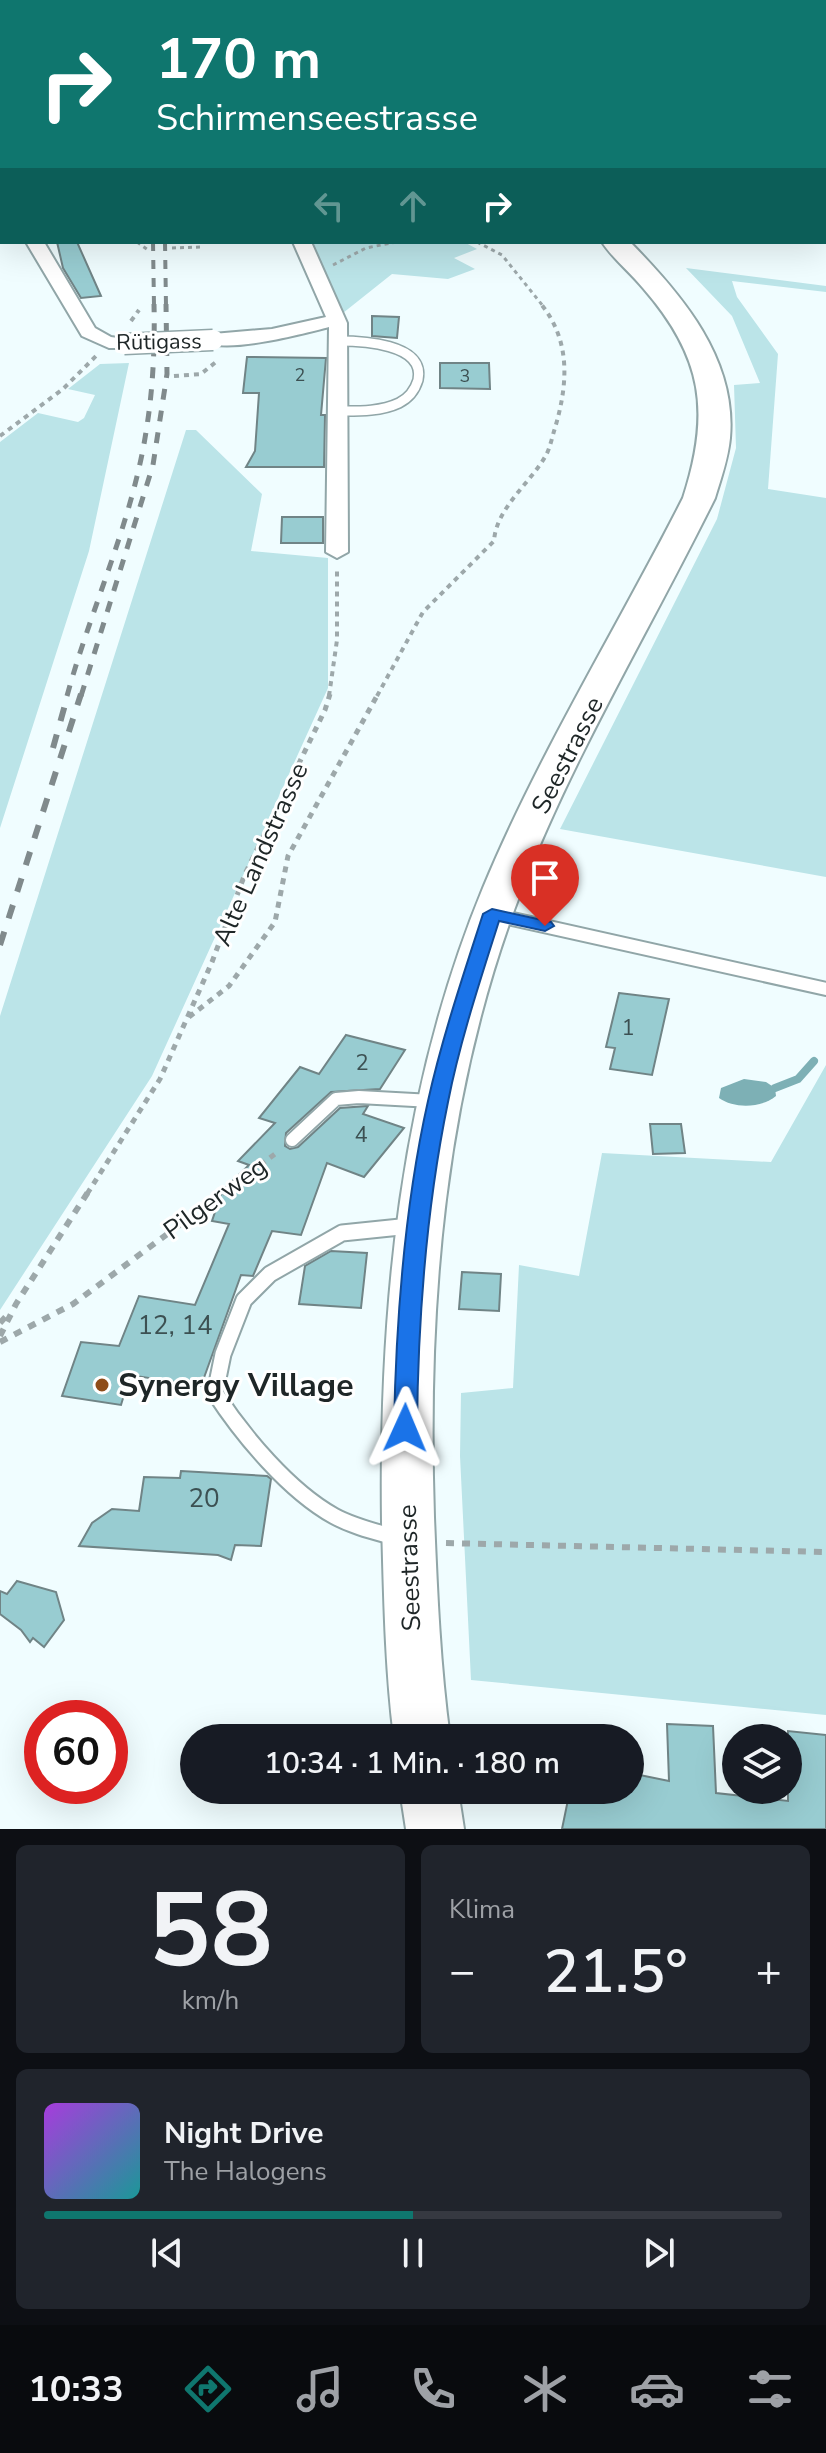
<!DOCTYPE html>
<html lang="de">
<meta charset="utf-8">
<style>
:root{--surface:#171b24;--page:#20242c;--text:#f1f3f6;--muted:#9ea1a6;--line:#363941;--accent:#0f766e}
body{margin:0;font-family:"Nunito Sans",sans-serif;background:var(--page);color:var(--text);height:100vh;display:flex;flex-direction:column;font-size:30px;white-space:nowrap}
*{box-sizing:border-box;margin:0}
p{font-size:26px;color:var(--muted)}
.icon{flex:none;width:44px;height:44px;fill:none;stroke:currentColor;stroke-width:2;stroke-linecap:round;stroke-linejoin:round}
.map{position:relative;height:1829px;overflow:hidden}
.sheet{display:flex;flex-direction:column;gap:16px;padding:16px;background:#0d0f14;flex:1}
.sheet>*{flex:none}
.guide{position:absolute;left:0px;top:0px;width:826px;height:244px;box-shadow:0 8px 32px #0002;background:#0f766e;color:#fff;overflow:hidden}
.controls{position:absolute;left:722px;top:1724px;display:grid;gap:16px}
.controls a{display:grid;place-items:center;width:80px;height:80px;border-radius:50%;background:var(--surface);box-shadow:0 8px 32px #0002;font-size:40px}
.speed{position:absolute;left:24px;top:1700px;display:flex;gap:16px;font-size:40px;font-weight:700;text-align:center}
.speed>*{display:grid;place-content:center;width:104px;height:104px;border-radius:50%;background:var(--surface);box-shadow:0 8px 32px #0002;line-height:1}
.speed .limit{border:12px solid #d22;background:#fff;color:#111}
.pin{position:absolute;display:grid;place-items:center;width:68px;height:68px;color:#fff;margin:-82px -34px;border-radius:50% 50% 50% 0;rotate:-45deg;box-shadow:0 0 8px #0007}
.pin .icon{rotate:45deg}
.me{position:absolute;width:88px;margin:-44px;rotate:1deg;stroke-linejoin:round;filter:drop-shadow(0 0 6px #0008)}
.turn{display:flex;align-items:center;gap:28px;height:168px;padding:0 24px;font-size:36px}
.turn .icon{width:104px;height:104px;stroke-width:2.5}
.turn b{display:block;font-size:56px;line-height:68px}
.lanes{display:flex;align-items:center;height:76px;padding:0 24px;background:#0003;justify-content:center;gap:40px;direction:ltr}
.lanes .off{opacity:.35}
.big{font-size:60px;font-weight:600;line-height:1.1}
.sheet .card{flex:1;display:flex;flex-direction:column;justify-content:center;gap:12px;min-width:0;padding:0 28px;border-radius:12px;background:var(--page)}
.sheet .dial{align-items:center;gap:0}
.dial b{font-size:104px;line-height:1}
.song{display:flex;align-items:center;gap:24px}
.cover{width:96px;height:96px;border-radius:12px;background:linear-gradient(135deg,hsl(280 70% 55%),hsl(180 70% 35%))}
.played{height:8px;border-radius:4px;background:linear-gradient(90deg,var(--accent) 50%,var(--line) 50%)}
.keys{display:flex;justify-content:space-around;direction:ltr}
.heat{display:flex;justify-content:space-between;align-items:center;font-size:44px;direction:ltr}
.sheet .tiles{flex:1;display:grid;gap:16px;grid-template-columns:1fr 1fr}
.card:last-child{grid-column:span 2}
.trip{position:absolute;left:180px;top:1724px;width:464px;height:80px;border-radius:40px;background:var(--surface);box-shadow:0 8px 32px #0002;font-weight:600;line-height:80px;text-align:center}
.dock{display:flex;height:128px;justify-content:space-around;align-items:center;background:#090b0e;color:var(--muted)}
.dock .icon{width:56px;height:56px}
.dock .active{color:var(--accent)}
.dock b{font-size:36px;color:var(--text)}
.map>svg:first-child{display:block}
</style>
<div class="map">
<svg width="826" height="1829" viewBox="0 0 826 1829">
<rect width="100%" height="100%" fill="#f0fdff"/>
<path fill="#bbe4e8" d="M312,242H464L477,249L454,258L475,269L448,279L392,274L343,313Z
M686,268L826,286V292L732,281L737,297L778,354L768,489L826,498V877L560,829L717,519L736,448L734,385L760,383L732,316Z
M129,363L89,551L0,828V442L38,413L78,422L84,418L95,395L68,389L100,364Z
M186,430H196L262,494L251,551L328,558V688L152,1076L0,1310V1016Z
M826,1065V1715L471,1680L460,1456L461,1393L513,1388L519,1265L579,1276L602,1153L771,1162Z"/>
<path fill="#7db0b5" d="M744,1079L766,1082L775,1088L776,1096C762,1108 734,1109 719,1098L721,1088Z"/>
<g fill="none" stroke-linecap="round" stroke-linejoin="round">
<path stroke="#7db0b5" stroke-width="5" d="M207,0L213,2"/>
<path stroke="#7db0b5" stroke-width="8" d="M775,1088L798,1079L814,1061"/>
</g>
<path fill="#98ccd1" stroke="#708486" stroke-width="2" d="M57,242H77L101,296L81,298L63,268Z
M372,316L399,317L397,338L372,336Z
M247,357L326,358L321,415H325L324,467H246L255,451L259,393H243Z
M440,363H489L490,389L440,388Z
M282,517H323V543H281Z
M619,993L669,999L652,1075L610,1069L615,1048L606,1047Z
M346,1035L405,1050L380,1089L331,1092L286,1133L285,1146L290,1149L298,1147L340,1108L368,1106L363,1114L404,1128L364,1177L327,1163L301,1235L272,1231L253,1276L241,1275L201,1386L130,1375L121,1405L62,1396L81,1342L119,1346L139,1296L195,1305L229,1224L212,1221L222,1191L249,1165L238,1161L275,1123L259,1118L300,1067L319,1074Z
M650,1124H681L685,1153L653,1154Z
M331,1251L367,1253L361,1308L299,1304L305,1266Z
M462,1272L501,1274L499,1311L459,1309Z
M181,1471L267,1476L271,1479L261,1546L235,1545L231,1560L218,1555L79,1546L92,1523L112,1509L139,1511L144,1477L180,1478Z
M17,1581L56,1592L64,1620L44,1647L33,1638L30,1642L21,1630L0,1614V1591L7,1594Z
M667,1724L713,1726L716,1793L788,1801V1731L826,1735V1829H562L570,1790H630V1773L669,1781Z"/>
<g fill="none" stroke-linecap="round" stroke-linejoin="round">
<g stroke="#91a6a8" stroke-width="12">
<path id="service-far2" d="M337,411C357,411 380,412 399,403C409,398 415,390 418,380C426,343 360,341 338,341"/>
</g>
<g stroke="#91a6a8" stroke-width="16">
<path id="service-far1" d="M499,916L826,989
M292,1140L336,1099L359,1097L432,1101"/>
</g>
<g stroke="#91a6a8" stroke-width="19">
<path id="service" d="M398,1538C377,1532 354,1527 334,1516C289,1491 243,1436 215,1393L223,1354L244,1300L270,1274L342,1233L410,1226"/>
</g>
<g stroke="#91a6a8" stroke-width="4">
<path id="minor" d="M138,0H156L137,2Z
M270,0H285L269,2Z
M521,0H540L541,2H522Z
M0,8H2V16H0Z
M0,198H2V209H0Z
M26,242H44L95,328L111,337L131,340L133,344L131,348H109L82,336Z
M293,242H311L347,323L348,552L337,558L326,552L329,327C306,333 220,356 204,340L213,334L272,329L326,317Z"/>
</g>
<g stroke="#91a6a8" stroke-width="4">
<path id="primary" d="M348,0H372L373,2H349Z
M602,242H630C682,295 737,359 730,438C728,459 721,478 715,498C651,628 574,754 522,889C444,1090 427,1304 434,1517C437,1591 440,1665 450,1738H394C385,1667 384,1594 382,1523C379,1307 400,1089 483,888C539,753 617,628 683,498C711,412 703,357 643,288C630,272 613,259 602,242Z
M400,1790H458L464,1829H406Z"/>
</g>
<path stroke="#9da8aa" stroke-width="3" stroke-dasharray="4 4" stroke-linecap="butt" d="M470,2L474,0
M137,242L148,250
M477,242L502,255L543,306
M172,248L200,247
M333,265L366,248L396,242"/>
<path stroke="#9da8aa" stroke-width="4" stroke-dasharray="5 5" stroke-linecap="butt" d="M131,321L139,310
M174,376L201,374L216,362
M0,436L63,389L97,355
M329,696L337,640V568
M377,696L423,612L494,541C496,509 529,484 545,457C550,449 552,437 555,428C568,384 571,341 541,304"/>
<path stroke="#9da8aa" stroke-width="5" stroke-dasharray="6 6" stroke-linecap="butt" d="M189,1017L229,986L275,922L288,856L378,694
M87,1194L160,1079L212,962L245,874L325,710L330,694
M222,1194L279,1151"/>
<path stroke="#9da8aa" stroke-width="6" stroke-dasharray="8 8" stroke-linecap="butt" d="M0,1323L10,1312
M0,1336L16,1304L88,1192
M0,1342L73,1304L224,1192
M446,1543L826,1552"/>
<use href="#service-far2" stroke="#fff" stroke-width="9"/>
<use href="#service-far1" stroke="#fff" stroke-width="12"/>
<use href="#service" stroke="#fff" stroke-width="15"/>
<use href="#minor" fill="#fff" fill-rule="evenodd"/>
<use href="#primary" fill="#fff" fill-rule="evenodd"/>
<path stroke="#808a8c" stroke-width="4" stroke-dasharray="9 9" stroke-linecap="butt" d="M153,242L154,306
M165,242L166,306"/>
<path stroke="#808a8c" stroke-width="5" stroke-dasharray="11 11" stroke-linecap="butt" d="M67,696C91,608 132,522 146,432C153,390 155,347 154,304
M81,696L153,465L167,374L166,304"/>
<path stroke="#808a8c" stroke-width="6" stroke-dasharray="14 14" stroke-linecap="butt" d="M53,748L68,694
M0,945L81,694"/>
<g stroke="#91a6a8" stroke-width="23" stroke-linecap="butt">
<path id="minor-bridge" d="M124,344L213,340"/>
</g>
<use href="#minor-bridge" stroke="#fff" stroke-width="20"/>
</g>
<path fill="#1a73e8" stroke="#114b97" stroke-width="2" d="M492,909L551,922L554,926L545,931L499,921C480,981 460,1041 448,1102C426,1209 418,1319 417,1428L413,1434L405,1437L397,1434L394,1428C396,1319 404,1208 428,1101C442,1038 463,976 483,914Z"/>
<circle fill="#8e4c19" stroke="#fff" stroke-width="3" cx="102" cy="1385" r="8"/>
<g text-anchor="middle" stroke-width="6" stroke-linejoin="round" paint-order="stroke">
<g font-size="18" fill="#3c5052">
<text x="300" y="381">2</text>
<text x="465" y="382">3</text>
</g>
<g font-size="22" fill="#1e2627" stroke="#fff">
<text transform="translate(159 341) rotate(-1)" y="8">Rütigass</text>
</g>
<g font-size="22" fill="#3c5052">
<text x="628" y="1035">1</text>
<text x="362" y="1070">2</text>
<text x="361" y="1142">4</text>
</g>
<g font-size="26" fill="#1e2627" stroke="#fff">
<text transform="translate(567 755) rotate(-63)" y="9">Seestrasse</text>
<text transform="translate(260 854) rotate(-66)" y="9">Alte Landstrasse</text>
<text transform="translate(215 1198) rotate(-36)" y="9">Pilgerweg</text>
<text transform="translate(409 1568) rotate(-92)" y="9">Seestrasse</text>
</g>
<g font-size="26" fill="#3c5052">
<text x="175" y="1334">12, 14</text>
<text x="204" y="1507">20</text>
</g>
<g font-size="32" font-weight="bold" fill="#1e2627" stroke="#fff" text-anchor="start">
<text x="118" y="1396">Synergy Village</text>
</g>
</g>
</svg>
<div class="controls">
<a><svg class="icon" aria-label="layers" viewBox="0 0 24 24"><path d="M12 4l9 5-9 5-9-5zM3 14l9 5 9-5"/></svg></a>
</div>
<div class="speed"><div class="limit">60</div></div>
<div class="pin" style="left:545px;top:926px;background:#d93025"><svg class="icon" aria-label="arrive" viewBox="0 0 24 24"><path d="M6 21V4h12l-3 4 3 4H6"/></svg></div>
<svg class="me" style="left:405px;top:1428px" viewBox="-20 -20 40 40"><path d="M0-17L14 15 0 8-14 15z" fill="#1a73e8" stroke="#fff" stroke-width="4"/></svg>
<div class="trip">10:34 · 1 Min. · 180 m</div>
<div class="guide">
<div class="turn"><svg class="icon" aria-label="right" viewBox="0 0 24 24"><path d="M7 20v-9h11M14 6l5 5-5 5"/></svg><div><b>170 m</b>Schirmenseestrasse</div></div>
<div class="lanes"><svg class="icon off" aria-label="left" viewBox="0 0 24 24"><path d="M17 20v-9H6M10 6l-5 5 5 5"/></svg><svg class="icon off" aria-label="ahead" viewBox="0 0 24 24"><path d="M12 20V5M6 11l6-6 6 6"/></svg><svg class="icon" aria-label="right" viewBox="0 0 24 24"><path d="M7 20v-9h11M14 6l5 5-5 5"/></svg></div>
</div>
</div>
<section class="sheet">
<div class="tiles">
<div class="card dial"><b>58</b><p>km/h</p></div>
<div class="card"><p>Klima</p>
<div class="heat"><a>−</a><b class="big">21.5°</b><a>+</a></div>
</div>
<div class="card">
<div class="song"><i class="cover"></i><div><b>Night Drive</b><p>The Halogens</p></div></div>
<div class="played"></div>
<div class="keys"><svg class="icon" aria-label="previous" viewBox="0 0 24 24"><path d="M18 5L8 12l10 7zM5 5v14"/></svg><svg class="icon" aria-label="pause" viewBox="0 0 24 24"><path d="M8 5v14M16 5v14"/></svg><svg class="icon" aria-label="next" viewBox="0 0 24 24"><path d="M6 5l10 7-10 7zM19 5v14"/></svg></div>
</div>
</div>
</section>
<nav class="dock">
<b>10:33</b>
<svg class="icon active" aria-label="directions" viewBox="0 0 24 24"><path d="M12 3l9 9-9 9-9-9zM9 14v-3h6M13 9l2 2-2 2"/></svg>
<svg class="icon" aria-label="music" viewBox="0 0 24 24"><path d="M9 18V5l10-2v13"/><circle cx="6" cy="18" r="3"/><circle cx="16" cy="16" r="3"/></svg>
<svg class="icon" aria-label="phone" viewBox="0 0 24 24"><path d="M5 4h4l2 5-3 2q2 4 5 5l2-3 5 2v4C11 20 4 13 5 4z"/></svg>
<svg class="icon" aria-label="climate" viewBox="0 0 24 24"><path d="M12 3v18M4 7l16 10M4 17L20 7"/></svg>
<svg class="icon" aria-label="car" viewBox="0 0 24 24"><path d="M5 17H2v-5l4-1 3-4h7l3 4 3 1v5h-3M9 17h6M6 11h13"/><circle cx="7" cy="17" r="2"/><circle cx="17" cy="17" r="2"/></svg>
<svg class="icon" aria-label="filters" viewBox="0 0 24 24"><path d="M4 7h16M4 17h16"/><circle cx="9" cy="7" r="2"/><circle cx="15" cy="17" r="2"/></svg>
</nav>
